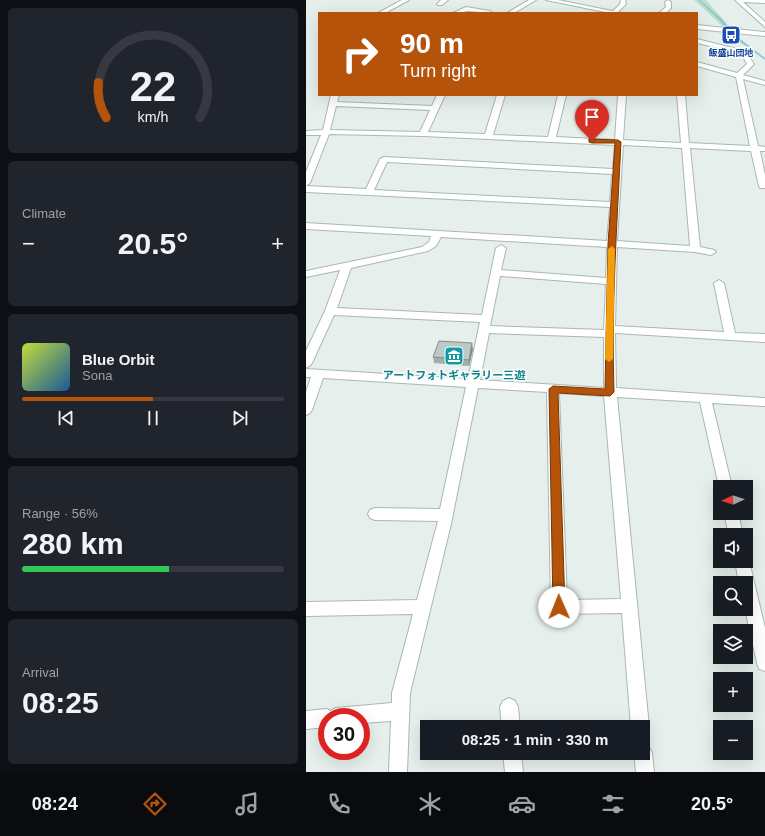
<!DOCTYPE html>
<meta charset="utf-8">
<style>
:root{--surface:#171b24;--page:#20242c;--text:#f1f3f6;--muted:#9ea1a6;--line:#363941;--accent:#b45309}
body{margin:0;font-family:Helvetica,"Noto Sans JP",sans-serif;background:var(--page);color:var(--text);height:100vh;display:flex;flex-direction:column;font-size:15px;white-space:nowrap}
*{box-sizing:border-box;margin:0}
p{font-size:13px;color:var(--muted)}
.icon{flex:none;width:22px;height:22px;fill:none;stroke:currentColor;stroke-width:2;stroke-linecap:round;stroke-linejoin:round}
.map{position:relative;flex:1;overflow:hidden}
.panel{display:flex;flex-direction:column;gap:8px;padding:8px;background:#0d0f14;width:306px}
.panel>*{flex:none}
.hud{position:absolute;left:12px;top:12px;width:380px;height:84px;border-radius:0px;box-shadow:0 4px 16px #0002;background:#b45309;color:#fff;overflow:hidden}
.needle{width:26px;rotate:267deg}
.tools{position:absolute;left:407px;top:480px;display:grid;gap:8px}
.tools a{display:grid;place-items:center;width:40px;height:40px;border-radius:0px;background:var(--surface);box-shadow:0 4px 16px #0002;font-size:20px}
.speed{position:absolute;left:12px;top:708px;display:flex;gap:8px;font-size:20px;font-weight:700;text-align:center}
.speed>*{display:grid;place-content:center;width:52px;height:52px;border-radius:50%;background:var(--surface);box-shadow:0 4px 16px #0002;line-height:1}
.speed .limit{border:6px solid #d22;background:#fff;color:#111}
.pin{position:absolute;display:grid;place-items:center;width:34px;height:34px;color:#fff;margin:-41px -17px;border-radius:50% 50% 50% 0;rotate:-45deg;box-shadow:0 0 4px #0007}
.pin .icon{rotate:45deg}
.me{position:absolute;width:44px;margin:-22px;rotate:359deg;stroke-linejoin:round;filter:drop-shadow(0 0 3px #0008)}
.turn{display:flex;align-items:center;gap:14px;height:84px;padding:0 16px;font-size:18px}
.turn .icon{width:52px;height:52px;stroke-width:2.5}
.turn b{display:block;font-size:28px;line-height:34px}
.big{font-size:30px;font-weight:800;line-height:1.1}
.panel .widget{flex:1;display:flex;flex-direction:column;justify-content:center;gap:6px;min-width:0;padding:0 14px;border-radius:6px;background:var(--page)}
.panel .dial{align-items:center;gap:0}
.dial svg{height:104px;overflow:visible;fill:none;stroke:var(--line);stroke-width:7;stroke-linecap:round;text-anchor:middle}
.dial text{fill:var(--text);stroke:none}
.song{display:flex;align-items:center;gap:12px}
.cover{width:48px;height:48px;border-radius:6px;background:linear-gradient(135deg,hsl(70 70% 55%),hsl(210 70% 35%))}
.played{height:4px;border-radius:2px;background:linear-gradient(90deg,var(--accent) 50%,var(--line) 50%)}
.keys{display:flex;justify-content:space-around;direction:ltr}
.heat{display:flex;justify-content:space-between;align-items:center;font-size:22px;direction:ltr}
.charge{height:6px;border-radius:3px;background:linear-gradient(90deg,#34c759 56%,var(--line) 0)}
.trip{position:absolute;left:114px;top:720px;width:230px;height:40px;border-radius:0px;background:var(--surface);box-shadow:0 4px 16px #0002;font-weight:800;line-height:40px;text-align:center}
.tabs{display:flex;height:64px;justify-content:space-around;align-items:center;background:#090b0e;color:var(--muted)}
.tabs .icon{width:28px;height:28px}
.tabs .active{color:var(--accent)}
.tabs b{font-size:18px;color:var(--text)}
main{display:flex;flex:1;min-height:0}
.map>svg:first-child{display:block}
</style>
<main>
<section class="panel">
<div class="widget dial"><svg viewBox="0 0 100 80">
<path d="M14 69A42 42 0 1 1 86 69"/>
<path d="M14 69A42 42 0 0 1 8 42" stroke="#b45309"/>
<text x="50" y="56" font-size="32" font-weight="700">22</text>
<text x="50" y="72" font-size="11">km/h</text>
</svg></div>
<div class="widget"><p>Climate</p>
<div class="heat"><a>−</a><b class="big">20.5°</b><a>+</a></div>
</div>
<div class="widget">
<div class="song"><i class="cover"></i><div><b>Blue Orbit</b><p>Sona</p></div></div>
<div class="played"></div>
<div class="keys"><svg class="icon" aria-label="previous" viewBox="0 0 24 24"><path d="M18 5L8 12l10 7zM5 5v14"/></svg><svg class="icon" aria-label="pause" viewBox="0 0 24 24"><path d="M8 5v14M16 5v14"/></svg><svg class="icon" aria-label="next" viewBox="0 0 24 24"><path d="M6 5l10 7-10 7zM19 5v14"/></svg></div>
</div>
<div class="widget"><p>Range · 56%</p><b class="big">280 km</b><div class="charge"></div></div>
<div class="widget"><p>Arrival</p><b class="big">08:25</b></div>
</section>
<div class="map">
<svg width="459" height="772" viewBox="0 0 459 772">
<rect width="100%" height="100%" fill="#e6efeb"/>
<path fill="#bfe0c8" d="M388,0H400L423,26H416Z"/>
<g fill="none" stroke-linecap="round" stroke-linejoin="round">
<path fill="#8ec9d4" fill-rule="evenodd" d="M392,0H394L415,18L429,35L459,58V60L427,37L413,20Z"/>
<g stroke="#a8b8b2" stroke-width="2">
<path id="minor" d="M96,0H103L79,13H72Z
M135,0H142L136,5H132L131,4Z
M223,0H230L208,13H201Z
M315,0H319L320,4L311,13H307V11L314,4Z
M362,0L365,2V8L360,13H353L360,7L359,2Z
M429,0H459V3L437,2L459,22V27Z
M160,7L184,11L187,13L161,11L155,13H147Z
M391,39L439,51L448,64L437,75L459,81V85L437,79L452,146L459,147V151H454L459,175V188H454L453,186L445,151L384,148L394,247L408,250L410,252L405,255L389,252L311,247L309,326L418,332L408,283L413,280L418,283L429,333L459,334V342L309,333L310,388L459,398V406L406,403L426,487H414V491L394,402L311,397L343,727L340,733L337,735V727H325L316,613L253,614L247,612L245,607L241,392L172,388L145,524L104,693L101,772H83L85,721L55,723V717H21V727L0,729V711L21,709L24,711L30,708L86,703V693L107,614L0,616V602L111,600L132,521L69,520L64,518L62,514L64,510L69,508L134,509L160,387L17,378L6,410L4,413L0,415V392L5,377H0V369L162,379L174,322L28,315L6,363L4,366L0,367V351L19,311L34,270L0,277V271L116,247L123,242L125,236L0,229V223L301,241L304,207L0,192V186L60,189L74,159L78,157L307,169L309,145L117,136L23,134L4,183L0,186V172L15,135H0V131L17,130L25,95H33L31,102L126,106L131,95H139L122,132L179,134L191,95H199L187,135L242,137L252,95H260L250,137L309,140L312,95H320L317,140L375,143L371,95H379L383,143L444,146L430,77L391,66V62L431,73L441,64L435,53L391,43ZM30,106L124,110L114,132L24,130ZM317,145L376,148L384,246L311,241ZM81,162L306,174L304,202L68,190ZM135,237L301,247L300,278L195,270L200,248L195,245L190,248L176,315L31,308L45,268L122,251L130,246ZM194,276L300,284L298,330L184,326ZM183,333L298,337V388L174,380ZM253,393L298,396L315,599L261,600Z
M418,513H432L437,535H423Z
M440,556L443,561L459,628V671L453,669L451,663L439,609L440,583H433L429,561H440Z
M203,698L209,701L212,707L214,727H196L194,707L197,701Z
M337,744L343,747L346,753L348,772H330L328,753H337Z
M197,753H215L217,772H199Z"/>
</g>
<g stroke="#a8b8b2" stroke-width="2">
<path id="tertiary" d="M240,0H252L316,13H304Z
M391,25L459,32V36L391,29Z"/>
</g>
<use href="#minor" fill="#fff" fill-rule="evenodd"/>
<use href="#tertiary" fill="#fff" fill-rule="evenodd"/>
</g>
<path fill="#a1aea9" d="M167,349L163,366L128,363L127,357Z"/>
<path fill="#838d89" d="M166,343L167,349L163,366V360Z"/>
<path fill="#bbcac4" stroke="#838d89" d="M133,341L166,343L163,360L127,357Z"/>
<path fill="#b45309" stroke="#753606" d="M283,139L312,140L315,142C311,225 305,309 308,392L304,396L252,393L259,607L257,610L253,612L249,610L247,607L243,389L247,386L299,389L302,244L309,143H286L283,142Z"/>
<path fill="#f59e0b" d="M306,246L309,249L307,359L303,362L299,359L302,249Z"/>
<defs>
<g id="bus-square" transform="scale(1)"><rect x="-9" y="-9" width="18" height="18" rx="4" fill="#1a4fb4" stroke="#f7fbf9"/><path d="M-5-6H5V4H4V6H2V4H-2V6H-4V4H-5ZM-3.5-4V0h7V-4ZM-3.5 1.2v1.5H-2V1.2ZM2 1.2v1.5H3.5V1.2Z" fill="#fff"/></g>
<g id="museum-square" transform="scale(1)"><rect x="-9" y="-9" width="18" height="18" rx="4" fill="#0f9aa8" stroke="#f7fbf9"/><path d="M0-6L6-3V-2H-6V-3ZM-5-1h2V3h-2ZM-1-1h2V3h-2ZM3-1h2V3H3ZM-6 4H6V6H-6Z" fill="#fff"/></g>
</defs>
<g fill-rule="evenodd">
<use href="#bus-square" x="425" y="35"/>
<use href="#museum-square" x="148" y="356"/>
</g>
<g text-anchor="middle" stroke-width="3.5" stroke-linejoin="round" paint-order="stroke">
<g font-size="9" font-weight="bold" fill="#164399" stroke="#f7fbf9">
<text x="425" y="56">飯盛山団地</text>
</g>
<g font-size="11" font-weight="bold" fill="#0d838f" stroke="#f7fbf9">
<text x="148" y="379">アートフォトギャラリー三遊</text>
</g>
</g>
</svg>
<div class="tools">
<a><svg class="needle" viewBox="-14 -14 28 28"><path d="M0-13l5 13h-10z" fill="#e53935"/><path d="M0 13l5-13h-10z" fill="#9ea1a6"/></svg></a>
<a><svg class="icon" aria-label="sound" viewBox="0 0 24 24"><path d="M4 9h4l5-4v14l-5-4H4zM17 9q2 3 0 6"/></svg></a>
<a><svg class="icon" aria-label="search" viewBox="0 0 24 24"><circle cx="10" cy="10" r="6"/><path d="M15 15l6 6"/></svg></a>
<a><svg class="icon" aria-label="layers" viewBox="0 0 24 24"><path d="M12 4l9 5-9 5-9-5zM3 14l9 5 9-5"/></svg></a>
<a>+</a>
<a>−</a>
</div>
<div class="speed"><div class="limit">30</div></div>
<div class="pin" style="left:286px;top:141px;background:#d93025"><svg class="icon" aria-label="arrive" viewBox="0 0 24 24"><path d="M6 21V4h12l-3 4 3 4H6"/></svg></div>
<svg class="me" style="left:253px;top:607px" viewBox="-20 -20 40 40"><circle r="19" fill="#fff"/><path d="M0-13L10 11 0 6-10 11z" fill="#b45309"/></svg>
<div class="trip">08:25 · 1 min · 330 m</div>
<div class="hud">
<div class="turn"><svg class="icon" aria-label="right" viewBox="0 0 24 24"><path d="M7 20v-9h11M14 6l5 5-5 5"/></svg><div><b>90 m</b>Turn right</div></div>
</div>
</div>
</main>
<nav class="tabs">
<b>08:24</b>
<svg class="icon active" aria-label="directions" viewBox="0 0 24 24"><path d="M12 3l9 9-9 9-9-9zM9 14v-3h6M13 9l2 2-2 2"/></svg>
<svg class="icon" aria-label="music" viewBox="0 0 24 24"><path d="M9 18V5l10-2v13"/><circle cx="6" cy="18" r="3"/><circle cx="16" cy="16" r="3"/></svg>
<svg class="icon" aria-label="phone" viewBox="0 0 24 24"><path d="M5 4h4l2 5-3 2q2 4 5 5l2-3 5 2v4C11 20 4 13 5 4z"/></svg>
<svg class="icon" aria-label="climate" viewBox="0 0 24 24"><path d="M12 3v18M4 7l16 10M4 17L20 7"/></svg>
<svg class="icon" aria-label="car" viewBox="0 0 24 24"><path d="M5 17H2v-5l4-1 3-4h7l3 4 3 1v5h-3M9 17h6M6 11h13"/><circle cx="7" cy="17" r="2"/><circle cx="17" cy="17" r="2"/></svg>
<svg class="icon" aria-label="filters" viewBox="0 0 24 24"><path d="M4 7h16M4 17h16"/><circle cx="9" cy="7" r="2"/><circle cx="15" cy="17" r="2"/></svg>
<b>20.5°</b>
</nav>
